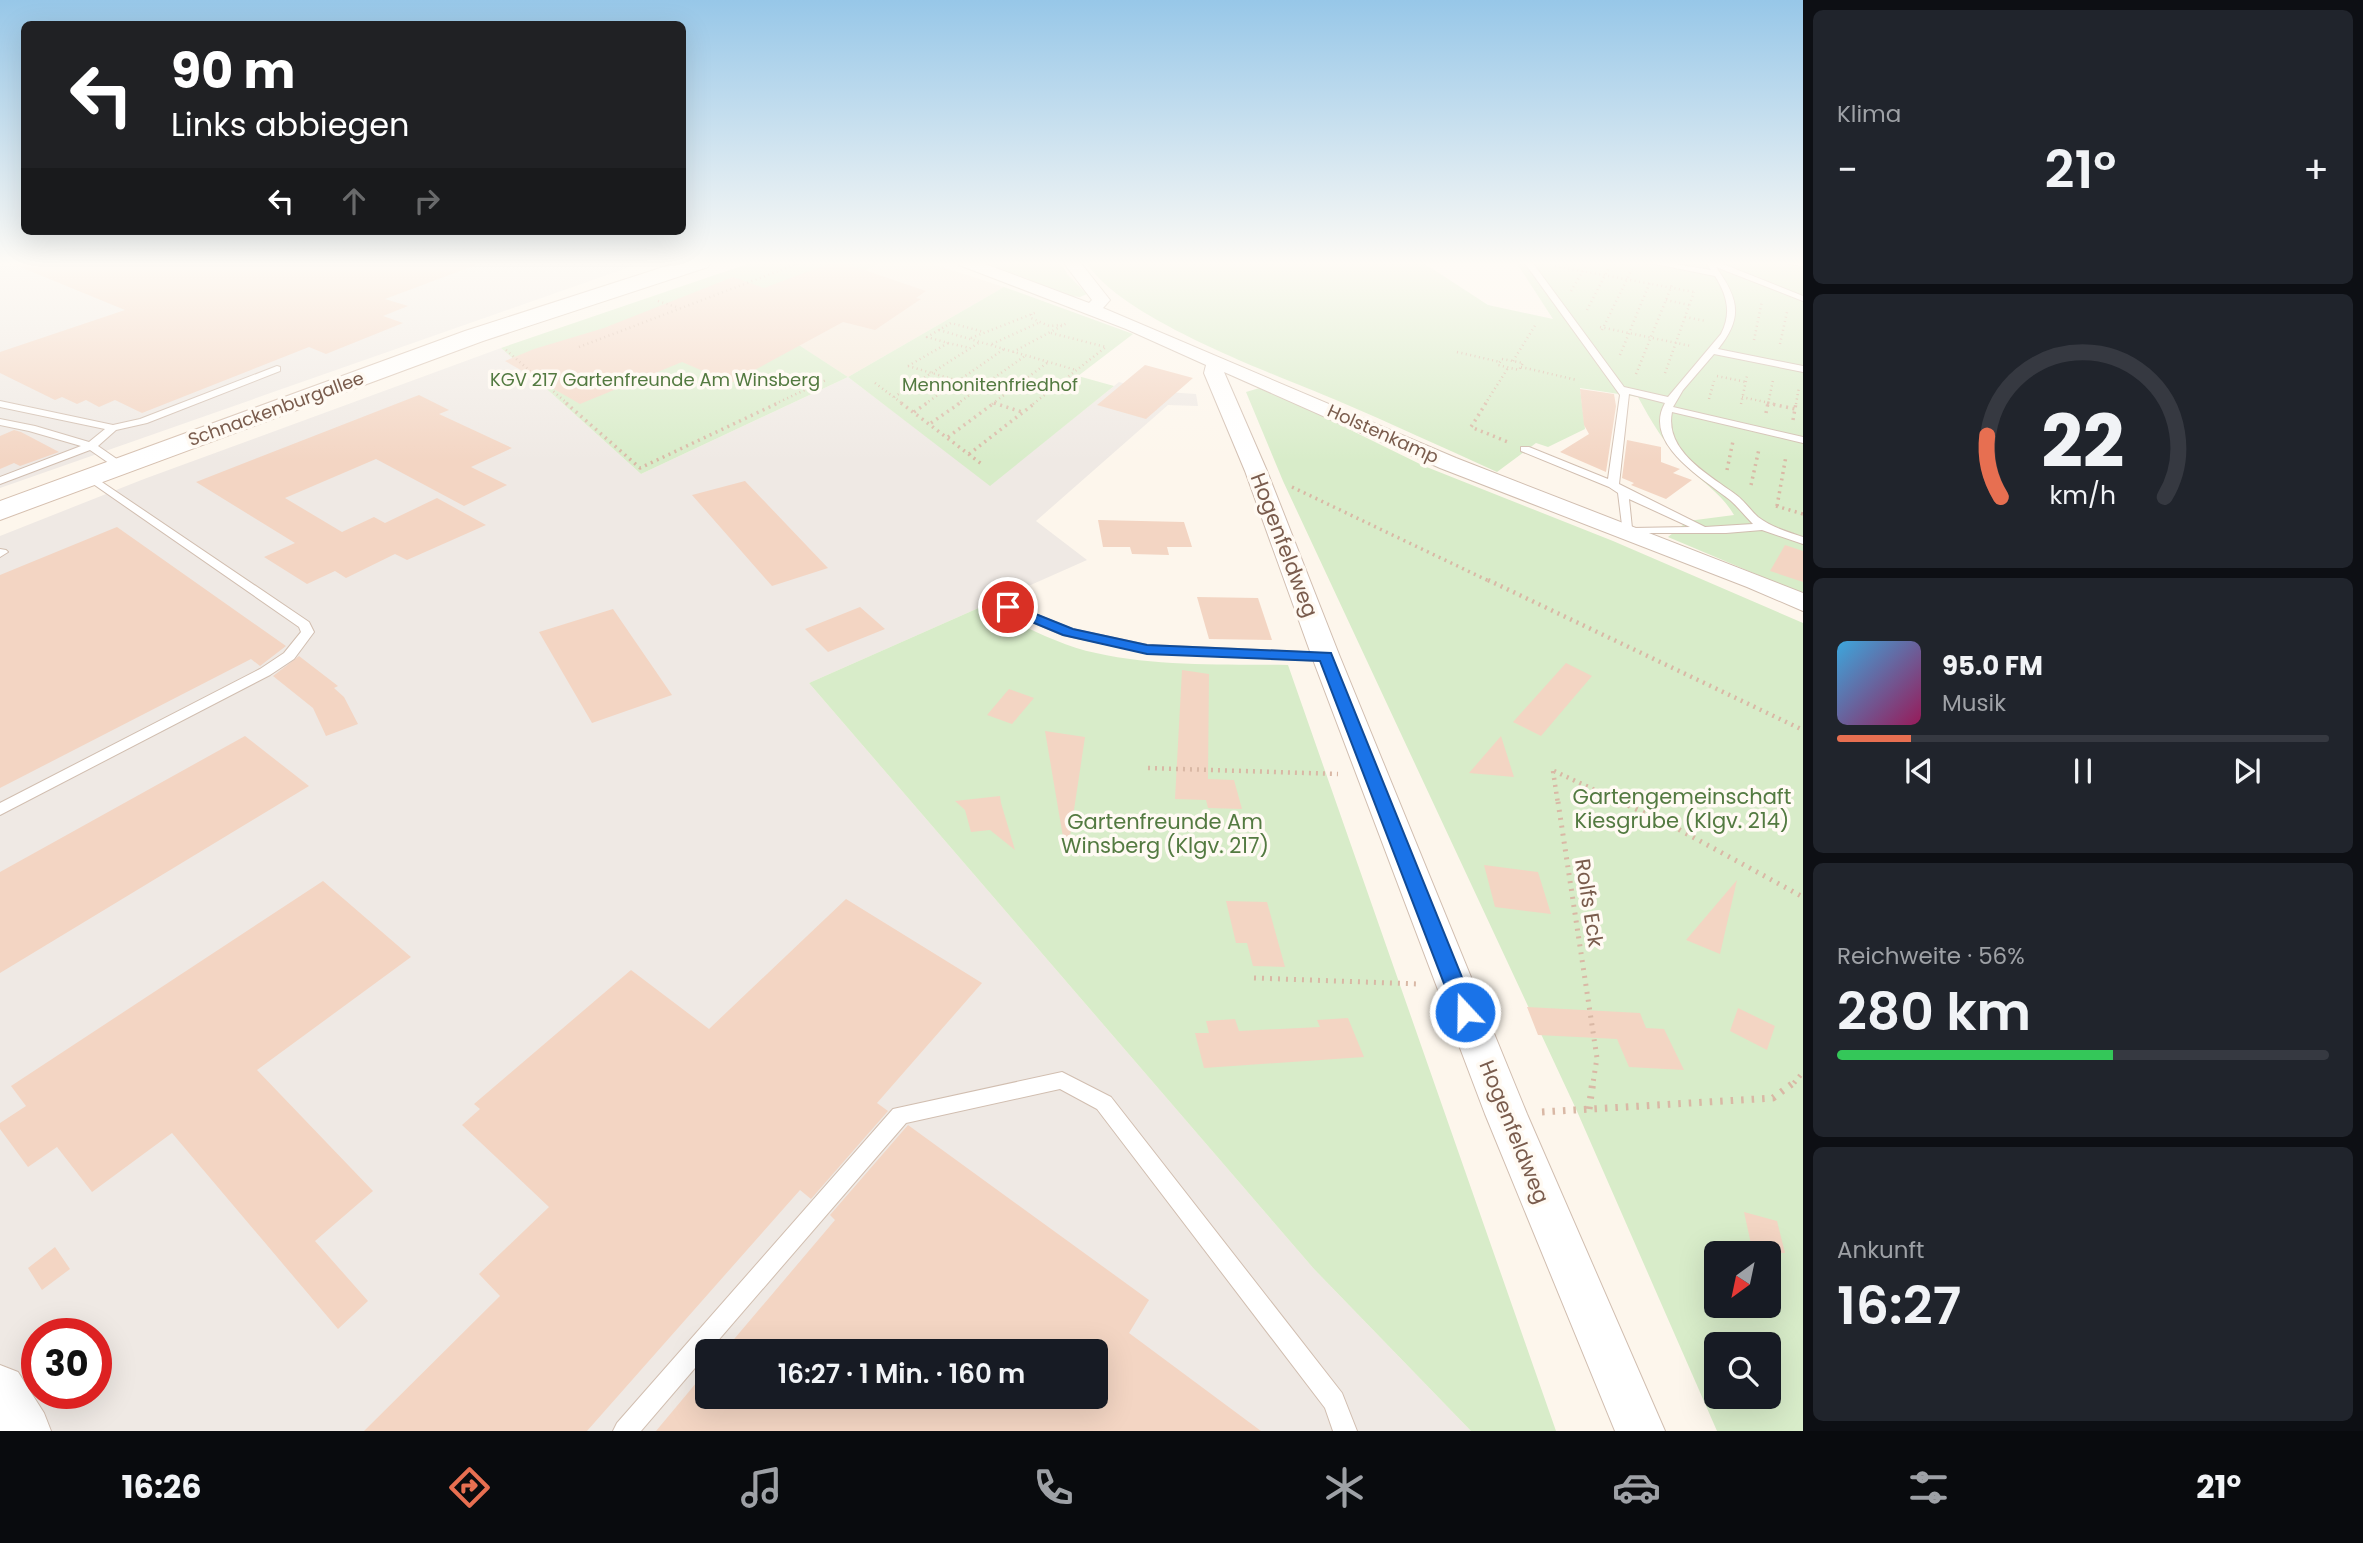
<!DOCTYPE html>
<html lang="de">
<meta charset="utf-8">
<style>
:root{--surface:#171b24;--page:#20242c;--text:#f1f3f6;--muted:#9ea1a6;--line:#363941;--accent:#e76f51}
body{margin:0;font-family:Poppins,sans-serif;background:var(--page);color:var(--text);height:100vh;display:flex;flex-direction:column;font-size:26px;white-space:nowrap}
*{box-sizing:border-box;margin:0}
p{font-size:23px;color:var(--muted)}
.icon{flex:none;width:38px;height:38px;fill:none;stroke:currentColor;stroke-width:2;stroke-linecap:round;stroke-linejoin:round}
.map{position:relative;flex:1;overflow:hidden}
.side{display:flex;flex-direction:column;gap:10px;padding:10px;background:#0d0f14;width:560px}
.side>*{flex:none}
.banner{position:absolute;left:21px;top:21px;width:665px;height:214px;border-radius:10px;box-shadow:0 7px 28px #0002;background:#202124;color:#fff;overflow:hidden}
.needle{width:46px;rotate:213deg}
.controls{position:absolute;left:1704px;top:1241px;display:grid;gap:14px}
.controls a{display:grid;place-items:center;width:77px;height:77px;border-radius:10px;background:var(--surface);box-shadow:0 7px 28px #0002;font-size:35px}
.speed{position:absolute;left:21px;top:1318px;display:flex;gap:14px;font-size:35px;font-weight:700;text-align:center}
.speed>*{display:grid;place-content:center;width:91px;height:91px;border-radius:50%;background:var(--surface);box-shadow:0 7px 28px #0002;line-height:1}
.speed .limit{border:10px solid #d22;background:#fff;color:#111}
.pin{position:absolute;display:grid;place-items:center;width:60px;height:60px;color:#fff;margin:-30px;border:4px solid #fff;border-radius:50%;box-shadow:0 2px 7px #0007}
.me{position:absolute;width:77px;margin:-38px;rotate:339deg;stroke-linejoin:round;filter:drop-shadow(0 0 5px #0008)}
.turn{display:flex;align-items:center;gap:24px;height:147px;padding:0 35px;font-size:32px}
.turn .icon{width:91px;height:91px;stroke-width:2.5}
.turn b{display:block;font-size:49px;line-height:60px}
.lanes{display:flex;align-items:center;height:66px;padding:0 35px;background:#0003;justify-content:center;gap:35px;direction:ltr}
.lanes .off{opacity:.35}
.big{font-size:52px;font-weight:600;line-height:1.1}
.side .tile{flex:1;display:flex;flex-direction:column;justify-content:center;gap:10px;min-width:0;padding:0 24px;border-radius:10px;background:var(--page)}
.side .dial{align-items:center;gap:0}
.dial svg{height:182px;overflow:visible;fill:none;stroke:var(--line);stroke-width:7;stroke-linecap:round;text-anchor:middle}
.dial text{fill:var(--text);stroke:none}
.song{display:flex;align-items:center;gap:21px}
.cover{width:84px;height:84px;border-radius:10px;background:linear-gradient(135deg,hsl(200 70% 55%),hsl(330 70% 35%))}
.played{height:7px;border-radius:4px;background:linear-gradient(90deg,var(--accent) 15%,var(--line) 15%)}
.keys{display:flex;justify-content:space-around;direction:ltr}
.heat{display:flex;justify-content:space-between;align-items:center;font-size:38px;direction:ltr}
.charge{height:10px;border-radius:5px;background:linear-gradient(90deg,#34c759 56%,var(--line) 0)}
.trip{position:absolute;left:695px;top:1339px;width:413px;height:70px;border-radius:10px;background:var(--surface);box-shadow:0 7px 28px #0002;font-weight:600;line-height:70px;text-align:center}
.tab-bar{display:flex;height:112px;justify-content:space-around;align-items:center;background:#090b0e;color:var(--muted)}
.tab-bar .icon{width:49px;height:49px}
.tab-bar .on{color:var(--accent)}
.tab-bar b{font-size:32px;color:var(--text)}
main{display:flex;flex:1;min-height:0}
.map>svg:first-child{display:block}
</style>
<main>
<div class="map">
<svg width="1803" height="1431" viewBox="0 0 1803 1431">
<rect width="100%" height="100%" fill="#fdf6ec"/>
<path fill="#f5e8da" d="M880,262H927L1004,287L848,377L767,325Z"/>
<path fill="#efe9e4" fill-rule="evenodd" d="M0,262H644L0,488Z
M501,348L641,474L848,377L990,485L1119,382L1152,391L1196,394L1198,406L1168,405L1036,521L1087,560L809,683L1314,1269L1471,1431H0V536L144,479ZM37,1334H96V1393H37ZM707,1351H1096V1396H707Z"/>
<path fill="#d8ecc9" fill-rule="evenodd" d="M753,262H880L768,325L848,377L1004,287L1133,334L1078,376L1114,386L990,486L848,377L641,474L501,348Z
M984,262H1060L1068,275L1087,294L1080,297L1071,296Z
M1086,262H1422L1488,305L1553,319L1516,262H1803V594L1668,537L1688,521L1734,515C1722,494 1702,482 1685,465C1665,445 1651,421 1638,397L1580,388L1585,429L1548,447L1536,443L1497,472C1444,448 1390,423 1336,400C1272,373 1121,319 1086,262Z
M1263,387L1424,466L1613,541L1803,623V1431H1717L1576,1109L1283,481L1246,392ZM1717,1253H1769V1306H1717ZM1717,1344H1769V1396H1717Z
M983,606C1019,623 1057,645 1096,653C1158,667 1225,664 1288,665L1556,1431H1471L1314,1269L809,683Z"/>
<path fill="#f3d5c3" d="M8,262H476V265L385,299L408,306L383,316L403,323L326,354L309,347L142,413L115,400L99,407L86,400L77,404L62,397L55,400L0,373V352L125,310Z
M834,262H841L926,291L916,298L921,299L875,330L843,322L731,383L682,362L580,404L505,361L534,349L604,328L733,277L764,288Z
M1145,365L1193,378L1146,419L1097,405Z
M1580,389L1614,394L1616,406L1606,472L1560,452L1589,434L1584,425Z
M419,395L449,410L439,414L512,448L471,467L507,485L464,506L376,459L285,498L342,532L374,517L385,523L437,498L486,525L407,560L395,554L346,578L335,571L307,584L264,557L295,543L196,482Z
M14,430L21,432L59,452L20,466L14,463L0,469V436Z
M1627,440L1661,447V462L1680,469L1673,473L1692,480L1666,499L1631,485L1634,483L1622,478Z
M745,481L828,568L772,586L692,495Z
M1098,520L1184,522L1192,547H1167L1169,555L1132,554L1130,547H1103Z
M117,527L286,646L260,666L251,659L0,788V575Z
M1785,545L1803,551V582L1770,571Z
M1197,597L1258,598L1272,640L1209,639Z
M860,607L885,629L828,652L805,629Z
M613,609L672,695L592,723L539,632Z
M299,656L338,686L334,688L344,697L358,724L326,736L313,708L273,676Z
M1566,663L1592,676L1541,736L1513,722Z
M1182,670L1209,674L1208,779L1234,780L1242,809L1208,808L1206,800L1175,799Z
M1009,689L1034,698L1012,724L987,715Z
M1045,731L1085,737L1069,843H1064Z
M245,736L309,786L0,973V872Z
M1501,736L1514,777L1469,773Z
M1000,796L1001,803L1015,850L990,830L971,832L965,810L955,801Z
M1484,865L1538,872L1551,914L1495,907Z
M1737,880L1720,954L1686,940Z
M323,881L411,957L257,1070L373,1191L315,1241L368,1301L338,1329L172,1133L92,1192L57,1147L28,1167L0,1129V1123L26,1106L11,1086Z
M846,899L982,983L877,1103L888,1111L811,1199L800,1190L587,1431H364L500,1296L479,1274L549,1207L462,1125L480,1109L474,1104L631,970L709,1029Z
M1226,901L1267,902L1285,967L1253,966L1247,943H1236Z
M1527,1007L1640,1013L1646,1028L1664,1029L1684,1070L1629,1067L1617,1039L1538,1035Z
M1738,1008L1775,1026L1767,1050L1730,1031Z
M1348,1018L1364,1057L1204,1068L1195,1033H1209L1206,1021L1235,1019L1239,1031L1320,1027L1317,1020Z
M908,1125L1149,1300L1129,1333L1261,1431H656L707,1370V1396H1096V1351H724L835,1220L830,1215Z
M1744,1212L1777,1221L1785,1253H1753Z
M55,1247L70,1269L42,1290L28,1268Z"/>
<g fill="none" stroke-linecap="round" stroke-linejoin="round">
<g stroke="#d1beb0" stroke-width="2">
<path id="service" d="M1524,262H1532L1624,387L1668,397L1721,334C1732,313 1727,295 1715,276L1645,262H1662L1711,270L1705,262H1718L1803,296V301L1716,267C1738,298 1744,317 1718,349L1803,366V372L1714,354L1683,390L1673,407L1803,437V443L1672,412C1664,451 1709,475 1735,494C1744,500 1750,510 1758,517C1771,527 1788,532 1803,537V544L1762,530L1726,533H1623L1618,493L1609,487L1521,451V447H1529L1608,479L1620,395ZM1629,394L1665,403C1642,444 1704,479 1730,500C1738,507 1745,516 1753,524L1705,527L1619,484ZM1629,499L1690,527L1632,528Z
M1787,262H1803V266L1788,264Z
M277,366L280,367V371L147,423L116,430L98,446L124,464V468H116L90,450L0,484V477L81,446L29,431L0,425V419L35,426L89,442L105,429L0,407V401L113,425L140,419Z
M90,474L309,622L314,632L294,659L270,675L0,815V803L260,669L284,653L301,632L299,627L86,479V475Z
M0,549L6,550L8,552L0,557Z
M1008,603L1072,629L1147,645L1326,653L1333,657L1326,661L1147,653L1063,635L1004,610L1002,607L1004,604Z
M1062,1072L1111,1097L1342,1393L1357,1431H1333L1325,1408L1097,1109L1060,1089L906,1123L709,1351H707V1354L641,1431H613L617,1423L893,1109Z"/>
</g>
<g stroke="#d1beb0" stroke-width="2">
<path id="minor" d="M957,262H980L1089,303L1092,300L1063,262H1080L1110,300L1103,308L1456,458L1803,593V611L1747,587L1440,468L1224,372L1267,471L1340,657L1527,1114L1665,1431H1615L1485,1114L1312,657L1245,471L1204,373L1206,365L1126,329L959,265Z
M0,1365L18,1372L44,1413L51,1431H0Z"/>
</g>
<g stroke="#d6c0b0" stroke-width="2">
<path id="secondary" d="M679,262H711L708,267L483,341L0,520V501L465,331Z"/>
</g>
<path stroke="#d9b8a5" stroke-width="2.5" stroke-dasharray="1 3.5" stroke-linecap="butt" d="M1555,266L1694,292
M1571,291L1588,262
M1666,300L1689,305
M658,301L679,308
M1587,310L1612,262
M1031,314V318L1049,326L1062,325
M1685,317L1706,321
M1600,327L1691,346
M939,330L1076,370
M1602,330L1632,269
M971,338L1037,312
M1754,340L1762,301
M948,343L970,348
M992,344L1038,323
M1780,344L1787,312
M579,347L802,262
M506,350L568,404
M1013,352L1067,323
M1457,352L1500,362
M1620,355L1650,282
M1502,359L1523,363L1519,370L1498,365Z
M1513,361L1536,324
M908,366L948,343L927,337L951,323L984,332
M908,366L1003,394
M1521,367L1577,380
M1665,373L1694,292
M1636,374L1672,285
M1717,376L1746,382
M875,383L903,404
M894,397L980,342
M1742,397L1774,404
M1709,399L1714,381
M994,403L998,404
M775,404L826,380
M925,404L1004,349
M957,404L1025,356
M992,404L1047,363
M1033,404L1106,347L1051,333
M1485,404L1508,368
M1741,404L1747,376
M1768,404L1773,380
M1796,404L1799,387"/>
<path stroke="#d9b8a5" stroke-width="3.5" stroke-dasharray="2 4.5" stroke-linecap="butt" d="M566,403L640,468L778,403
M901,403L983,465
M994,403L1022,412
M1486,403L1471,427L1508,442
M1767,403L1795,409
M914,412L927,403
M1766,413L1768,403
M1793,420L1796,403
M931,423L960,403
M948,437L994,403
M969,454L1035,403
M1727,470L1733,441
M1751,485L1759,449
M1292,487L1491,582
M1776,506L1803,514
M1777,506L1786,456"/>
<path stroke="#d9b8a5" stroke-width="4.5" stroke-dasharray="2 5" stroke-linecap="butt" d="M1488,580L1803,730
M1148,768L1338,774
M1553,771L1558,804
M1554,771L1625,804"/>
<path stroke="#d9b8a5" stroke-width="5" stroke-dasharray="2 6" stroke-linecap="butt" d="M1558,802L1597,1058L1593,1083
M1621,802L1678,829L1803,897
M1254,978L1419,984
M1794,1083L1803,1072"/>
<path stroke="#d9b8a5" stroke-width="7" stroke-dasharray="2.5 8" stroke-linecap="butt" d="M1589,1109L1593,1081
M1542,1112L1773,1098L1796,1081"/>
<use href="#service" fill="#fff" fill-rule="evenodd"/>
<use href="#minor" fill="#fff" fill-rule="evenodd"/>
<use href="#secondary" fill="#fff" fill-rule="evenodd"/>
</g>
<linearGradient id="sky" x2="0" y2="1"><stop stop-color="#97c7e8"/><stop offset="0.57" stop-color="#fefbf6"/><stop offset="1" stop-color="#fefbf6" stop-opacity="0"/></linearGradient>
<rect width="1803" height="462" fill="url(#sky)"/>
<path fill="#1a73e8" stroke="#114b97" stroke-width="2" d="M1008,603L1073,629L1147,645L1331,653L1476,1012L1473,1018L1465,1020L1458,1018L1455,1012L1320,661L1147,654L1063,635L1003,610V604Z"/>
<g text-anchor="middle" stroke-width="7" stroke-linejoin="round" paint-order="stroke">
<g font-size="18" fill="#537a41" stroke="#fffaf3">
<text x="655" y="386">KGV 217 Gartenfreunde Am Winsberg</text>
<text x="990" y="391">Mennonitenfriedhof</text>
</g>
<g font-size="18" fill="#7a5c4d" stroke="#fffaf3">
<text transform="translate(276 409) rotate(-20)" y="6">Schnackenburgallee</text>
<text transform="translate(1383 434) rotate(24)" y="6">Holstenkamp</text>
</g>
<g font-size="21" fill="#7a5c4d" stroke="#fffaf3">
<text transform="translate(1284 545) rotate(69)" y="7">Hogenfeldweg</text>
<text transform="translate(1589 903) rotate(81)" y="7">Rolfs Eck</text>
<text transform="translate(1514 1132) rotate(68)" y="7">Hogenfeldweg</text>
</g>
<g font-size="21" fill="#537a41" stroke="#fffaf3">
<text x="1682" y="804">Gartengemeinschaft<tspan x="1682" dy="24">Kiesgrube (Klgv. 214)</tspan></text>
<text x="1165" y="829">Gartenfreunde Am<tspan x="1165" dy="24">Winsberg (Klgv. 217)</tspan></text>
</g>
</g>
</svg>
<div class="controls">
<a><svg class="needle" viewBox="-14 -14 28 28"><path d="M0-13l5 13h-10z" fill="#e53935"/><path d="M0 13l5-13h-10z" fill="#9ea1a6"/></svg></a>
<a><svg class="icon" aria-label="search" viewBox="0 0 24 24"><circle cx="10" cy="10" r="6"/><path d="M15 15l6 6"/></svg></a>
</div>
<div class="speed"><div class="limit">30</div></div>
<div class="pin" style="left:1008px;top:607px;background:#d93025"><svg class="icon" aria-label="arrive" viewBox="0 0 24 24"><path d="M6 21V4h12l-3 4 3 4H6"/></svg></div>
<svg class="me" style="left:1465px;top:1012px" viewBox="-20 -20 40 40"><circle r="17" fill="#1a73e8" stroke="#fff" stroke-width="3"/><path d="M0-11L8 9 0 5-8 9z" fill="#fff"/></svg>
<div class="trip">16:27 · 1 Min. · 160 m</div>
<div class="banner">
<div class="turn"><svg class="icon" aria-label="left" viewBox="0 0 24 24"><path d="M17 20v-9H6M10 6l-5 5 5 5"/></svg><div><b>90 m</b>Links abbiegen</div></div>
<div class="lanes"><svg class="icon" aria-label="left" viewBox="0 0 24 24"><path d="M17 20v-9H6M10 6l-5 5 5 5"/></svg><svg class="icon off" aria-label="ahead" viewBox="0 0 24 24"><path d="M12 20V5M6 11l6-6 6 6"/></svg><svg class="icon off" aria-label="right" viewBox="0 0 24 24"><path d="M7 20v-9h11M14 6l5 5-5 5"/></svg></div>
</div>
</div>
<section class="side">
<div class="tile"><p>Klima</p>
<div class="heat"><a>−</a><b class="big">21°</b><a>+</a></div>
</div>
<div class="tile dial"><svg viewBox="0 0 100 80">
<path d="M14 69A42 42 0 1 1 86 69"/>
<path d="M14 69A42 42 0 0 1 8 42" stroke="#e76f51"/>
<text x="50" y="56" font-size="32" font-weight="700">22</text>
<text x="50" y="72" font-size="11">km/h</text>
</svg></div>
<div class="tile">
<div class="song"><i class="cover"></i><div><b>95.0 FM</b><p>Musik</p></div></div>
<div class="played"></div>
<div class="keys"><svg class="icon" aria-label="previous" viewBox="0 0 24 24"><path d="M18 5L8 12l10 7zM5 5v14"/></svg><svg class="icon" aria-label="pause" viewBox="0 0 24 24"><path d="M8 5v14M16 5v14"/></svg><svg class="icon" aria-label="next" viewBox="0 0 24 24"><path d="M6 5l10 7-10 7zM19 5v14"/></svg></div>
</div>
<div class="tile"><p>Reichweite · 56%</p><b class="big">280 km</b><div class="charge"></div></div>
<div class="tile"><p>Ankunft</p><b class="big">16:27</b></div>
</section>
</main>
<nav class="tab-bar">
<b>16:26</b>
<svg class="icon on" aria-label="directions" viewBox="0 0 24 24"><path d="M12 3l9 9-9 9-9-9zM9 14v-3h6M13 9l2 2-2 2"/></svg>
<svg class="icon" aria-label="music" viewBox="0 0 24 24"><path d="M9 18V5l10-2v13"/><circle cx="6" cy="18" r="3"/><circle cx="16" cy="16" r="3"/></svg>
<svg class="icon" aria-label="phone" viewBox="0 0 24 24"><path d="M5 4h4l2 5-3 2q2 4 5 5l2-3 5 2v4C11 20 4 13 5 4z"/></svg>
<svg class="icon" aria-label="climate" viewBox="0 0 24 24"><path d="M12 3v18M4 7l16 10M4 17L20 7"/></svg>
<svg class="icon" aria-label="car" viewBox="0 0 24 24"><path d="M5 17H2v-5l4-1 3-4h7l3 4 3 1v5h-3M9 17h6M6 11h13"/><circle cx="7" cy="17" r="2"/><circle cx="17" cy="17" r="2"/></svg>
<svg class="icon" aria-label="filters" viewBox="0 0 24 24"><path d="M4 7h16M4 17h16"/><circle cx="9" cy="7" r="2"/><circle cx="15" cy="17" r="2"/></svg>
<b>21°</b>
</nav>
